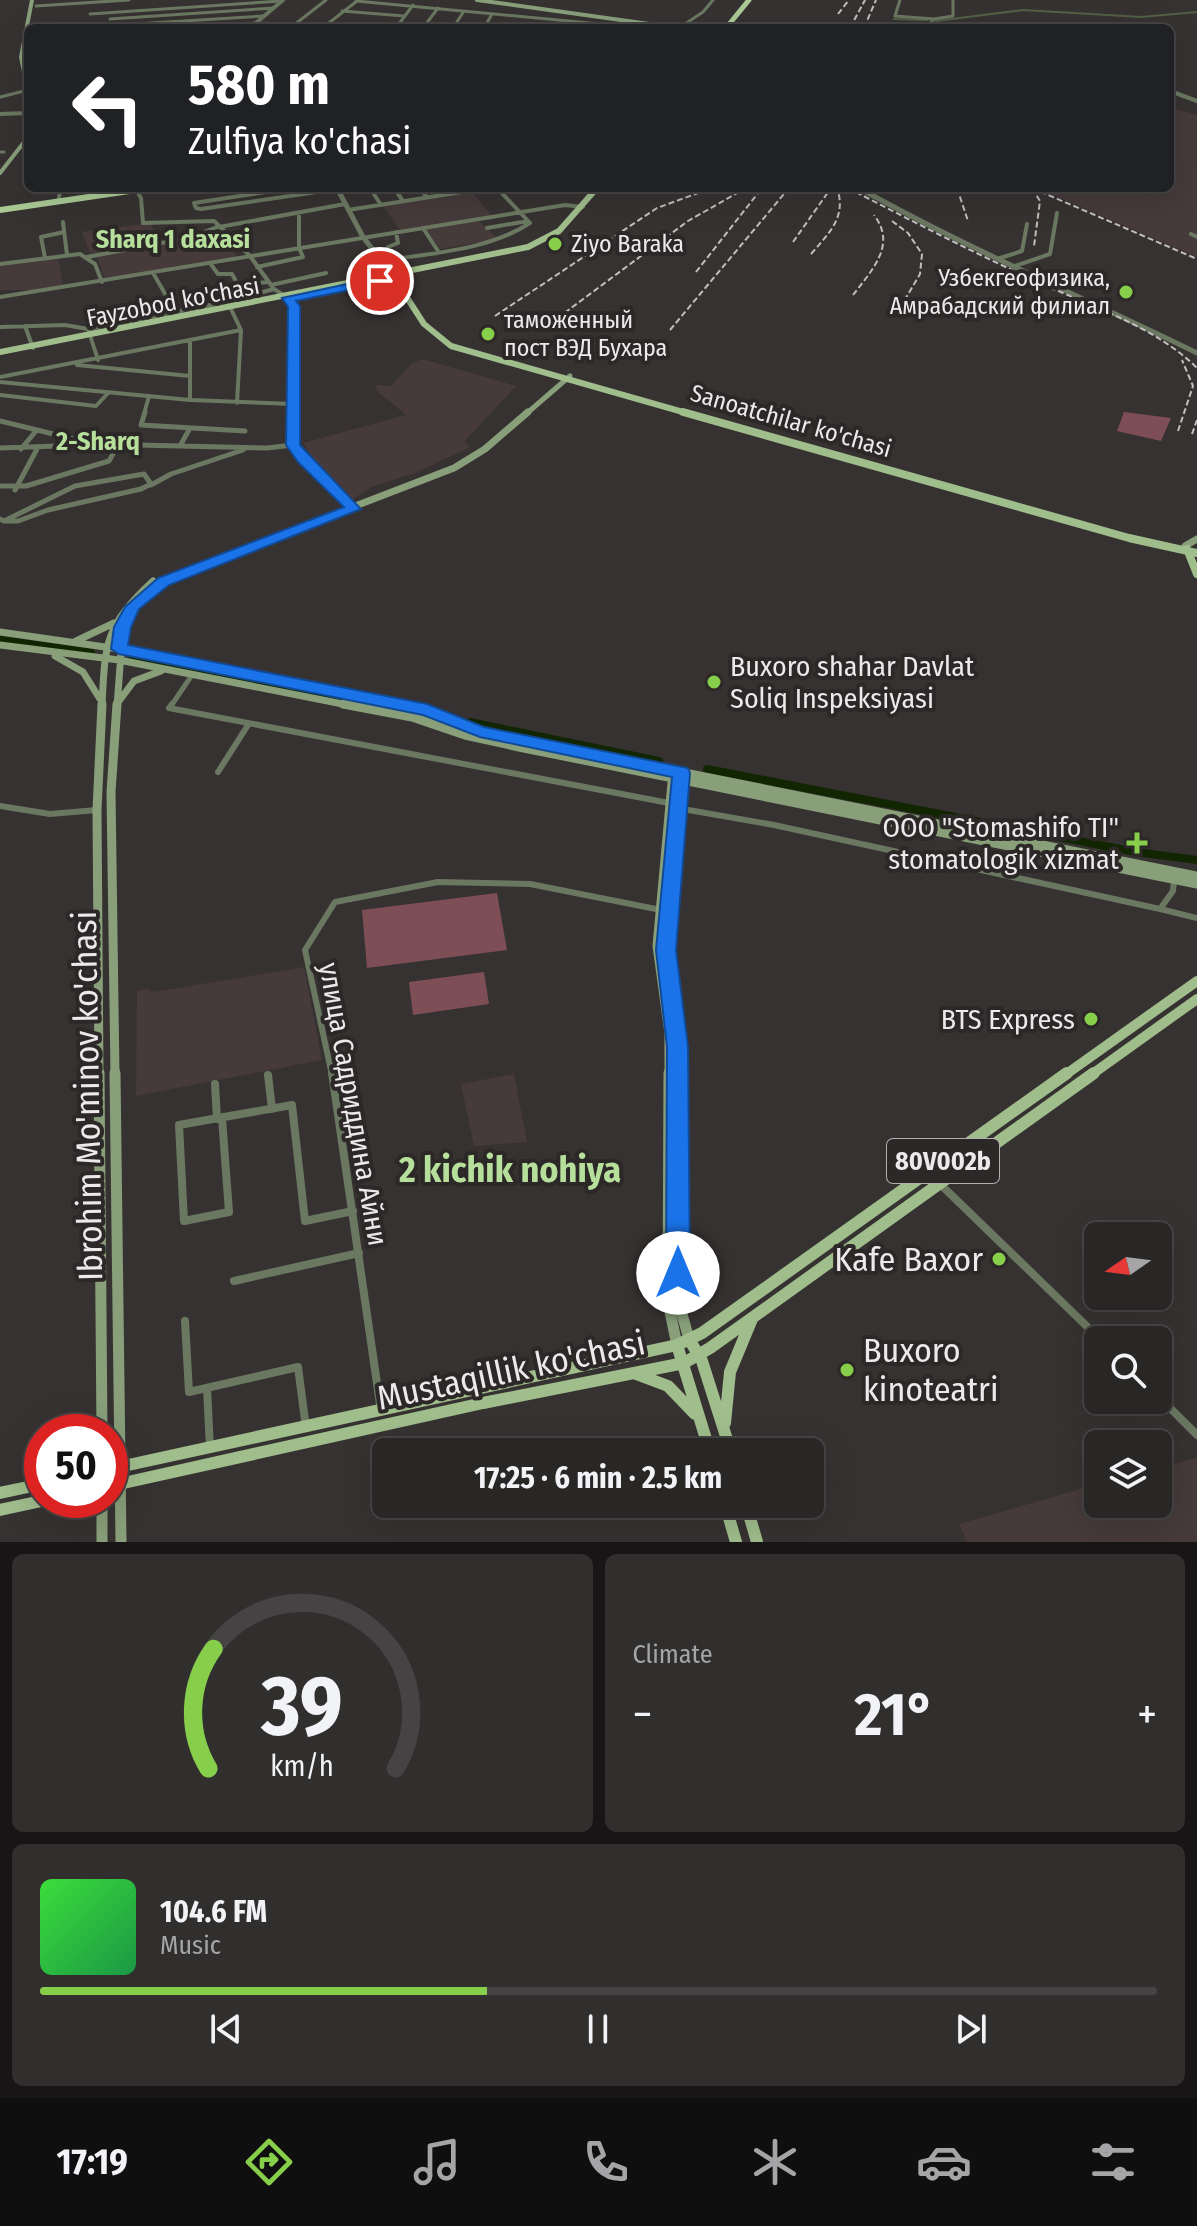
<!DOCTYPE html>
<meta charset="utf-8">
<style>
:root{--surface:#292626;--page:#312e2e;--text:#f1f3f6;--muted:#a5a5a7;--line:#454343;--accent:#87cf4a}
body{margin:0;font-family:"Fira Sans Condensed",sans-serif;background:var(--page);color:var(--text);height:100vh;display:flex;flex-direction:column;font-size:30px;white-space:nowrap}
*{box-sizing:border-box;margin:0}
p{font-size:26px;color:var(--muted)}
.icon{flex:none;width:44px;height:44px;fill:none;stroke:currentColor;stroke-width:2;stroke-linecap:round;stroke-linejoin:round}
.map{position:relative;height:1542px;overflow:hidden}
.details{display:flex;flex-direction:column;gap:12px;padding:12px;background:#171515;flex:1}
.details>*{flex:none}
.top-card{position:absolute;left:24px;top:24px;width:1150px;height:168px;border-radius:12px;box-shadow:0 8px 32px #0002,0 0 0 2px var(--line);background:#202124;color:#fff;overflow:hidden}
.needle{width:52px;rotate:256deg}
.buttons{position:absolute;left:1084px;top:1222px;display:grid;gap:16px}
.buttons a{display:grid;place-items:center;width:88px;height:88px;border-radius:12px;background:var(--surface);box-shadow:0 8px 32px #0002,0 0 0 2px var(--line);font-size:40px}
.speed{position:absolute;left:24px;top:1414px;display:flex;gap:16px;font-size:40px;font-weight:700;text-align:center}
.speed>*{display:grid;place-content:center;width:104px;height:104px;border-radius:50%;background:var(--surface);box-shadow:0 8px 32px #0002,0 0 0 2px var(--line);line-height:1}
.speed .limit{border:12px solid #d22;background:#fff;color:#111}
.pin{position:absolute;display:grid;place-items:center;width:68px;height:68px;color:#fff;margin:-34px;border:4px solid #fff;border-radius:50%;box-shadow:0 2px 8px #0007}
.me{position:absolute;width:88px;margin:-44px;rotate:0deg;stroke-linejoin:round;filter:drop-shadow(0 0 6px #0008)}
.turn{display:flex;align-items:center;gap:28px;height:168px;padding:0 32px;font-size:36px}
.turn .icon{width:104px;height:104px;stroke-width:2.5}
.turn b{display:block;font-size:56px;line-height:68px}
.big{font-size:60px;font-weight:700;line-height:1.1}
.details .tile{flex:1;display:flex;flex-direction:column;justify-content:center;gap:12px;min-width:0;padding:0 28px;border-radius:12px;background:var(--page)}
.details .dial{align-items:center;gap:0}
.dial svg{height:208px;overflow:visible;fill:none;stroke:var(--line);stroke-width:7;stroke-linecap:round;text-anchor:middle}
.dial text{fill:var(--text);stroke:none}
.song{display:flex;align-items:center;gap:24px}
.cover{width:96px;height:96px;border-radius:12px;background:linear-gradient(135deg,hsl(120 70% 55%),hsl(140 70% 35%))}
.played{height:8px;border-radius:4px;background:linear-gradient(90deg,var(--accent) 40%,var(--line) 40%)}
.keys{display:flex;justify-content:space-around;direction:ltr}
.heat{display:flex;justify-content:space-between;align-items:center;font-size:44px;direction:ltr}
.details .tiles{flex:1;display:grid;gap:12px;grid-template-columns:1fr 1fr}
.tile:last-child{grid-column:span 2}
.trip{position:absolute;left:372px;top:1438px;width:452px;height:80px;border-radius:12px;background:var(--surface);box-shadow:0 8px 32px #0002,0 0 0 2px var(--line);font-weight:700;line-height:80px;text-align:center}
.menu{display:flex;height:128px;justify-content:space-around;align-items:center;background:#100f0f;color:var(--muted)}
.menu .icon{width:56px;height:56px}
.menu .selected{color:var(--accent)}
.menu b{font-size:36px;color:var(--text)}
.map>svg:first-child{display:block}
</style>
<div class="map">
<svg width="1197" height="1542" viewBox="0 0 1197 1542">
<rect width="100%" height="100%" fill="#373232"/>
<path fill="#463a3b" d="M1170,107L1197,115V257L1037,188H1170Z
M472,192L492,216L400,230L383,206Z
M479,221L498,239L440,249L426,229Z
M150,223L160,240L109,251L219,233L225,237L237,257L105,279L96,253L90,254L82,232Z
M58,257L63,285L35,290H0V266Z
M422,359L516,386L464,442L470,447L415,473L371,487L353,499L318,466L303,443L406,415L377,391L375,385L391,386L411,364Z
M304,967L322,1060L136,1096L137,991L148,989L153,992Z
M514,1074L527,1142L474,1146L461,1084Z
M1197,1458V1542H967L959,1524L1098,1484V1504H1158V1468Z"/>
<path fill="#7d4e56" d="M1124,412L1171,418L1161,441L1117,431Z
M497,893L507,950L367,968L362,910Z
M484,972L489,1004L413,1015L409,982Z"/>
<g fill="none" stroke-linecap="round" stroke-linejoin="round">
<path stroke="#536046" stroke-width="2" d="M894,19L927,20
M936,21L1023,10L1141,17L1197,12"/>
<path stroke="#112600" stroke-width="6" d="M0,639L92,652
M131,657L379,706"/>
<path stroke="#112600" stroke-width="8" d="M369,704L407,711
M470,722L659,761
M707,769L1136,852L1197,860"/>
<path stroke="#6a7861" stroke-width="3" d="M900,0L895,16L934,19
M356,1L642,28
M36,6L129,0
M342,11L404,16
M90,14L281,1
M110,19L274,8
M294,25L326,0
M325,26L357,1
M87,27L264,16
M186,28L256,23L384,28
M396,28L413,5
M423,28L438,8
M453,28L464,11
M484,28L492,14
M679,28L703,12L713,0
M926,28L934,19L953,16V0
M0,97L28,90
M0,152H4"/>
<path stroke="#6a7861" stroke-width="4" d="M370,188L381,205
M394,188L403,201
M419,188L427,197
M136,190L141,198L143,223L214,221L250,256L274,289L285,296
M298,194L279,190L194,203L196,208L201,209L337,189
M59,198L60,188
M348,210L487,188
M63,222L67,255
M219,227L345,204
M423,228L438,251
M487,228L528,221
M1191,234L1197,237
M388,247L398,243L396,232
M87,257L188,238L217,227
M45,258L41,237L64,232
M997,259L1022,251L1027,224
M381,261C430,253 487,251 530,223L497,188
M210,263L218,274H232L238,285L268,282
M0,264L80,254L95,264L102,282
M1015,266L1050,254L1057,213
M257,267L303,257L299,248V213
M153,273L175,311
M271,285L326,273
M0,297L565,205L583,207
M231,309L241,330L237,403
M25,326L33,348
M0,327L65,325L88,329L225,302L274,289
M89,332L98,360
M190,340V400
M77,365L190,376
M0,377L241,330
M0,382L190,400L293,404
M0,395L96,406L109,392
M144,414L149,396"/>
<path stroke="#6a7861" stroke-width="5" d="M145,412L141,425L245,431
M0,421L94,444L267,448L293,445
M180,446L190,428
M0,448L86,445
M21,449L36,431
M144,474L151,484L141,489L48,510L18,521H4L75,486Z
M151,485L171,474L243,450
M0,486H26L109,461L118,445
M15,490L37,449
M0,519L4,521
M171,706L192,675"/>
<path stroke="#6a7861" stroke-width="6" d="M172,704L169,708L669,803
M218,772L248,725
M0,806L50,814L97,810
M677,808L774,825L1160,909L1173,891L1174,879
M1160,909L1197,918
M332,1075L305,950L335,902L438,882L530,884L661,910"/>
<path stroke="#6a7861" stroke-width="8" d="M332,1073L381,1411
M268,1075L272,1109
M215,1084L217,1119
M222,1118L229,1212L184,1221L179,1125L292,1105L305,1221L353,1211
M940,1184L1101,1340
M234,1281L359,1253
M185,1321L189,1392L298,1367L306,1428
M207,1388L210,1449
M1158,1396L1197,1435"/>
<path stroke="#6a7861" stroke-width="4" d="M250,28L283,0
M1170,91L1197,101
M0,114L28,113"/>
<path stroke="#6a7861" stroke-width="5" d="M337,188L363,237L393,276
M859,188C968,249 1085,298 1197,353
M285,296L294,306L293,414"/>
<path stroke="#6a7861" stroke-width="6" d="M293,412V445L353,509"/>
<path stroke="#889f7a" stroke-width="4" d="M477,0L678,28
M25,55L28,78
M28,91L21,57L32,0
M0,173L28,137"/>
<path stroke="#889f7a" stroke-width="5" d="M526,414L570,376"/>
<path stroke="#889f7a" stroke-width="7" d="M1185,546L1197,539
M0,632L119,649L406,706
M76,641L114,623
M0,645L119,660L353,706
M55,656L83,672L100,699
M119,701L134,681L161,671
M102,706C105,642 105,626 153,581
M117,706L123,627L139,599L176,575L454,468L485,449L528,412"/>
<path stroke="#889f7a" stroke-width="9" d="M343,704L412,717L465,735L519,747L1197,884
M397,704L501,736L1197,876
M99,1075L97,810L102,704
M115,1075L111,792L117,704
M669,1075V1033L657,946L673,772
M678,1075V1047L666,950L681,776"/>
<path stroke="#889f7a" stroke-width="11" d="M99,1073L102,1432
M115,1073L121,1542
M669,1073L668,1302L677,1345
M678,1073V1300L689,1339
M102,1500V1542"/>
<path stroke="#a0bd8c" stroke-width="6" d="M393,276L424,324L451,346L690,414
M0,352L528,247L559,231L597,188"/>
<path stroke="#a0bd8c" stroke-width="8" d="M683,412L1129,538L1197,553
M1187,549L1197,574"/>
<path stroke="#a0bd8c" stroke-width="10" d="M1065,1075L1197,981
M1091,1075L1197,999"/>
<path stroke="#a0bd8c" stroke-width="12" d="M689,1339L702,1361L731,1452
M677,1345L710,1452
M636,1374L668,1386L695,1414
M725,1423L730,1372L752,1319
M110,1469L677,1345L702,1333L1067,1073
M110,1486L483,1403L684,1363L710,1348L1094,1073
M0,1493L42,1484
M725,1504L736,1542
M746,1504L757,1542
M0,1510L46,1500"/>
<path stroke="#aaca94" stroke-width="5" d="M726,28L749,0"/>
<path stroke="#aaca94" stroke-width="6" d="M0,210L150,188"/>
<path stroke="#c2bebe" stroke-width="2" stroke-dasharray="6 3" stroke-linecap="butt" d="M838,14L849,0
M850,28L865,0
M864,28L876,0
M848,188C910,220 972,252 1036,281C1089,306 1155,326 1197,368
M957,188L968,221
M1032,188L1197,259
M1032,188L1040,201L1034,246
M649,191L662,188
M892,221L908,233L922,254L920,274L897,313
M793,242L831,188
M811,254C829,233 847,217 837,188
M696,272L762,188
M853,295C872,270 897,245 874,215
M495,316L657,208L712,188
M543,329L688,221L746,188
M670,330L789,188
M1178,431L1193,386L1182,360
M1192,434L1197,420"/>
</g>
<path fill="#1a73e8" stroke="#114b97" stroke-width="2" d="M380,277L384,278V283L296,301L300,306V445L361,509L169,585L139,609L131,627L128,645L427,704L484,727L688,768L690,773L676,950L688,1047L690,1273L686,1281L678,1284L669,1281L666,1273L667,1047L656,950L672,777L480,737L423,715L119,654L111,649L114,627L125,607L158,578L344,507L298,462L286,445L288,307L282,298Z"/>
<g fill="#87cf4a" stroke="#2d2828" stroke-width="3">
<circle cx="555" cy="244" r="8"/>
<circle cx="1126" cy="292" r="8"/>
<circle cx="488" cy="334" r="8"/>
<circle cx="714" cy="682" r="8"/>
<path d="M1133 831h8v8h8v8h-8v8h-8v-8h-8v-8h8z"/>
<circle cx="1091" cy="1019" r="8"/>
<circle cx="999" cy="1259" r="8"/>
<circle cx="847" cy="1370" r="8"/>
</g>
<g text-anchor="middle" stroke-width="8" stroke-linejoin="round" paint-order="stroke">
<g font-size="24" fill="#ede9ea" stroke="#2d2828" text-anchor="start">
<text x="571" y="252">Ziyo Baraka</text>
<text x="1110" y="286" text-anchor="end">Узбекгеофизика,<tspan x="1110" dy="28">Амрабадский филиал</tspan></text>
<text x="504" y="328">таможенный<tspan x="504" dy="28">пост ВЭД Бухара</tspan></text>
</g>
<g font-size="24" fill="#ede9ea" stroke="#2d2828">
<text transform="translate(173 302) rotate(-11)" y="8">Fayzobod ko'chasi</text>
<text transform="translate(791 421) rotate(16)" y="8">Sanoatchilar ko'chasi</text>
</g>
<g font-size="26" font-weight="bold" fill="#b6df9b" stroke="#2d2828">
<text x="173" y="248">Sharq 1 daxasi</text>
<text x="98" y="450">2-Sharq</text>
</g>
<rect fill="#2d2828" stroke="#b3afb0" stroke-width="2" x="887" y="1139" width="112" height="44" rx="6"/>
<g font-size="26" font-weight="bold" fill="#ede9ea">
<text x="943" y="1170">80V002b</text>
</g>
<g font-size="28" fill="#ede9ea" stroke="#2d2828" text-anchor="end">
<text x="730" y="676" text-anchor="start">Buxoro shahar Davlat<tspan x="730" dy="32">Soliq Inspeksiyasi</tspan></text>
<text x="1119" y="837">OOO "Stomashifo TI"<tspan x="1119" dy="32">stomatologik xizmat</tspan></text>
<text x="1075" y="1029">BTS Express</text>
</g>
<g font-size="28" fill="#ede9ea" stroke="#2d2828">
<text transform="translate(354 1104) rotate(80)" y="10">улица Садриддина Айни</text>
</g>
<g font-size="34" fill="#ede9ea" stroke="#2d2828">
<text transform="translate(87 1096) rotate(-91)" y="12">Ibrohim Mo'minov ko'chasi</text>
<text transform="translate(511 1370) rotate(-12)" y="12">Mustaqillik ko'chasi</text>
</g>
<g font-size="34" fill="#ede9ea" stroke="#2d2828" text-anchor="end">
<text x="983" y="1271">Kafe Baxor</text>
<text x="863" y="1362" text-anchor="start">Buxoro<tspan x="863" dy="39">kinoteatri</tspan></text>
</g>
<g font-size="36" font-weight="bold" fill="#b6df9b" stroke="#2d2828">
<text x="510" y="1182">2 kichik nohiya</text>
</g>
</g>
</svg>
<div class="buttons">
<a><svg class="needle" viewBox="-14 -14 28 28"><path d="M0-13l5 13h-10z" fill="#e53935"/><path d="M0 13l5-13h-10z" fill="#a5a5a7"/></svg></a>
<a><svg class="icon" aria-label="search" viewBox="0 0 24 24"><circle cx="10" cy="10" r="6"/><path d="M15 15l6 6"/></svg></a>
<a><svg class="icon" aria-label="layers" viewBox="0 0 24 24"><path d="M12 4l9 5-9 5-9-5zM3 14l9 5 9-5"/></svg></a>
</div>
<div class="speed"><div class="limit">50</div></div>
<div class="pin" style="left:380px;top:281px;background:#d93025"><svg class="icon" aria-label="arrive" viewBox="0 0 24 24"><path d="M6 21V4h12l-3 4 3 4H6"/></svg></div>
<svg class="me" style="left:678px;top:1273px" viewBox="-20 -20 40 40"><circle r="19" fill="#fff"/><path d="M0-13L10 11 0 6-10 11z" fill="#1a73e8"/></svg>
<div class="trip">17:25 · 6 min · 2.5 km</div>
<div class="top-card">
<div class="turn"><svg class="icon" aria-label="left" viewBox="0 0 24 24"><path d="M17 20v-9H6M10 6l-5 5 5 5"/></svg><div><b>580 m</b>Zulfiya ko'chasi</div></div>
</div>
</div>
<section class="details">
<div class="tiles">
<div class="tile dial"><svg viewBox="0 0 100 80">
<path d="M14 69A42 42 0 1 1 86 69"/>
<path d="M14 69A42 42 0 0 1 16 23" stroke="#87cf4a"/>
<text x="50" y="56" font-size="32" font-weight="700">39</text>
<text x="50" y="72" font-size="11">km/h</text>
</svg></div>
<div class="tile"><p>Climate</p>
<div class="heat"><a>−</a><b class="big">21°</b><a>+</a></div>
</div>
<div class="tile">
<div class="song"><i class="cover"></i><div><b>104.6 FM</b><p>Music</p></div></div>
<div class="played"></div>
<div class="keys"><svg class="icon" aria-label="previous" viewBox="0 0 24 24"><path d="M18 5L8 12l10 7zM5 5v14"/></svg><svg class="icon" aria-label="pause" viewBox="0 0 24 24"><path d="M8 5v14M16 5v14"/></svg><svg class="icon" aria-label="next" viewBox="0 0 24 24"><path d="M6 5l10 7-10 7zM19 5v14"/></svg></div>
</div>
</div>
</section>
<nav class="menu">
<b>17:19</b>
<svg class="icon selected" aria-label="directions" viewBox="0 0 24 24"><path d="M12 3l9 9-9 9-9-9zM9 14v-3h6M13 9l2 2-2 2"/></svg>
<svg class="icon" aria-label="music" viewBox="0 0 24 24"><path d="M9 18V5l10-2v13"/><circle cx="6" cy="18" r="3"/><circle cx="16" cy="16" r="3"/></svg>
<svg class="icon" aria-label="phone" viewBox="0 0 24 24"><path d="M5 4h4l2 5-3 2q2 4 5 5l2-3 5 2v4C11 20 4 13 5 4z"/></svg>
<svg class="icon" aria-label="climate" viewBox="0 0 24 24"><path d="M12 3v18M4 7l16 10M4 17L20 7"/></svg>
<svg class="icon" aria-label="car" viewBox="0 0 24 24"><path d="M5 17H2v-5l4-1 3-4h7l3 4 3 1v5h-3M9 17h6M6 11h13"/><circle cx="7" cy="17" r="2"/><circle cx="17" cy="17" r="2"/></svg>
<svg class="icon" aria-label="filters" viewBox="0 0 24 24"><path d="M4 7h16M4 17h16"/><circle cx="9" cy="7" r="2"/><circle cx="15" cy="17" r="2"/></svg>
</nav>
